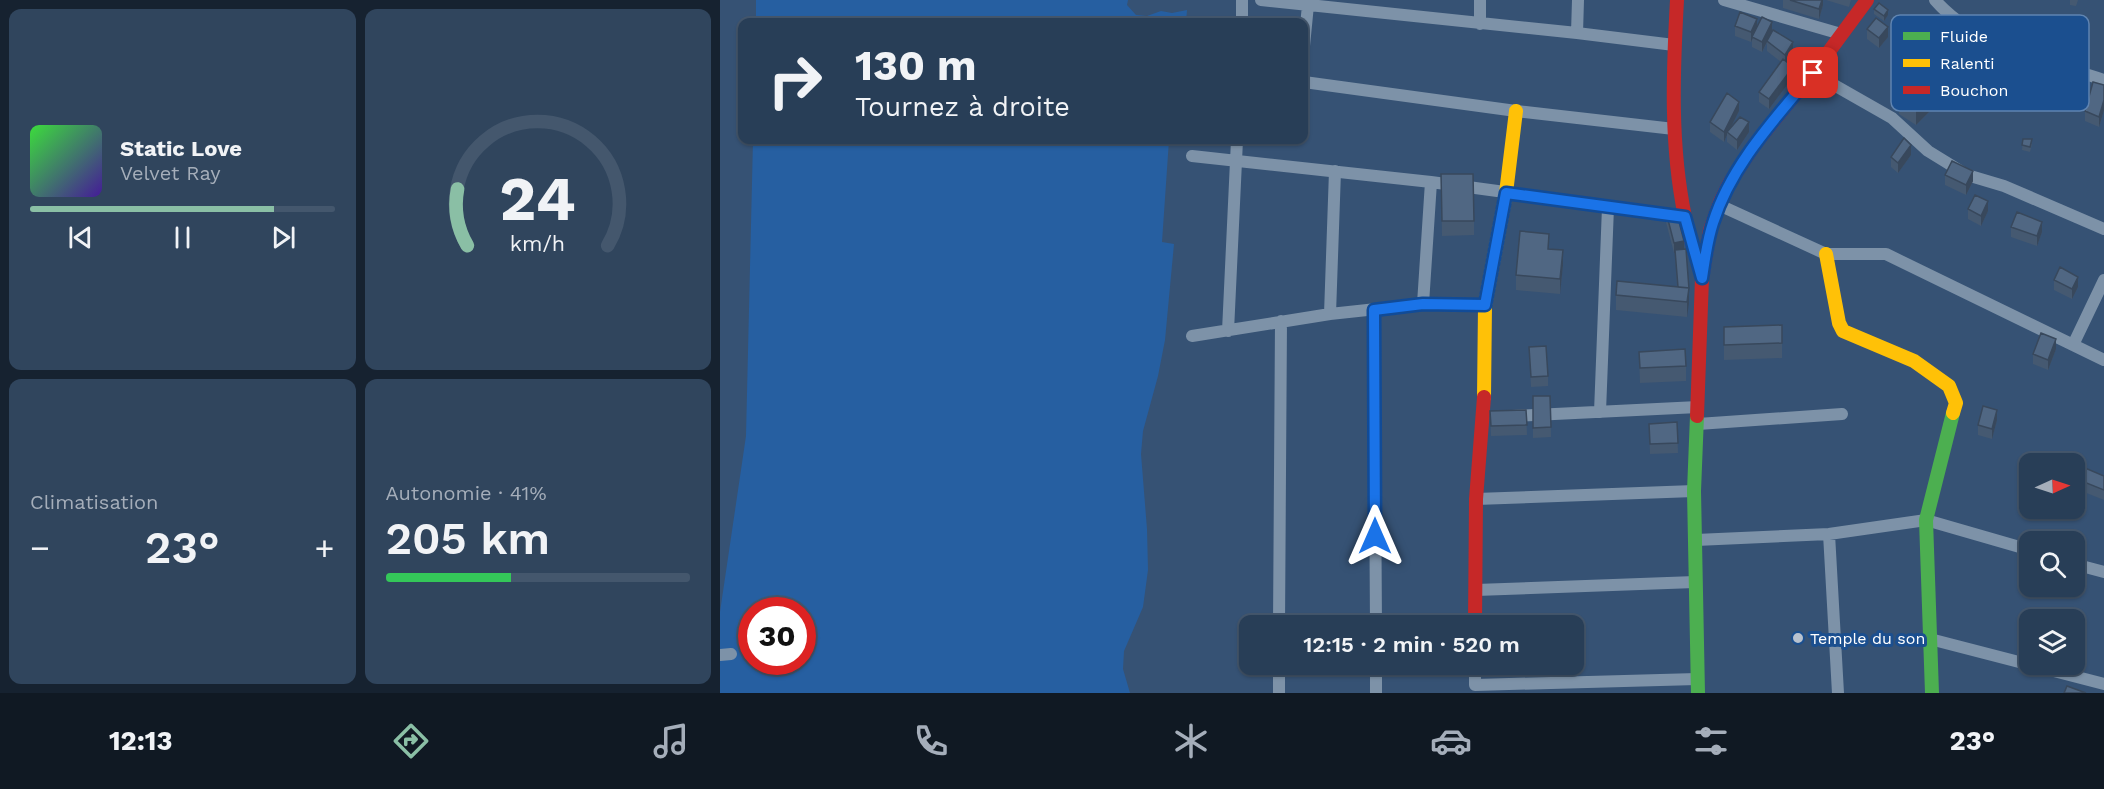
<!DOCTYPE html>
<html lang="fr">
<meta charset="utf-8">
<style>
:root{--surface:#283e57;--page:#30455d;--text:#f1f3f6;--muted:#a5aeba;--line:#44576d;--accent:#8abfa5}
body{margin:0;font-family:"Work Sans",sans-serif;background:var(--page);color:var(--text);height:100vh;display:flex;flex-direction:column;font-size:22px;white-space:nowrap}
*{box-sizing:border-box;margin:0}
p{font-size:20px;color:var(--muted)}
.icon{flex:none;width:33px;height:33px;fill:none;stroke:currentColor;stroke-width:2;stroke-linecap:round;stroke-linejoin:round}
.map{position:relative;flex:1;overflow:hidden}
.details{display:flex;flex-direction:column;gap:9px;padding:9px;background:#162230;width:720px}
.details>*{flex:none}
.hud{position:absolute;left:18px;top:18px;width:570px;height:126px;border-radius:12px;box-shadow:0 2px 4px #0004,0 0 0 2px var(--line);background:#283e57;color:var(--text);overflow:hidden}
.needle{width:39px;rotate:87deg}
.buttons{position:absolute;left:1299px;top:453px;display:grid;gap:12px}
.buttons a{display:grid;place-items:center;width:66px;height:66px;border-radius:12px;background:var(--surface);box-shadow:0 2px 4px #0004,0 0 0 2px var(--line);font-size:30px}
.speed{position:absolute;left:18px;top:597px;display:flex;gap:12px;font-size:30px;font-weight:700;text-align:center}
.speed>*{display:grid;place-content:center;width:78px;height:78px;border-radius:50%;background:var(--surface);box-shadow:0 2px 4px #0004,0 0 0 2px var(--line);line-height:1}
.speed .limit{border:9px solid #d22;background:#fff;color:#111}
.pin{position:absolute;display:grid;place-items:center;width:51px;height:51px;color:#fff;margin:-26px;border-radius:12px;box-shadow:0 3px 9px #0006}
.me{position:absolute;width:66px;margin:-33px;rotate:0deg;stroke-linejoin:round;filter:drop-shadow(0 0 4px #0008)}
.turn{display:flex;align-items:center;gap:21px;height:126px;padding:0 18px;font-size:27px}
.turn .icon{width:78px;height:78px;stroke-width:2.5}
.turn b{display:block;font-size:42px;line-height:51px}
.big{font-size:45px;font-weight:600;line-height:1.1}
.details .tile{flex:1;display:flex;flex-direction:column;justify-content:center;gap:9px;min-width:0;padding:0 21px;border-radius:12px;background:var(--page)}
.details .dial{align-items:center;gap:0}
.dial svg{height:156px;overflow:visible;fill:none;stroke:var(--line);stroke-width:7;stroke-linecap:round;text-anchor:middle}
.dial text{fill:var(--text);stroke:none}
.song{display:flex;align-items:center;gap:18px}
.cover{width:72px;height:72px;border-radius:9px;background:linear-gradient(135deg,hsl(120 70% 55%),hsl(260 70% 35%))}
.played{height:6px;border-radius:3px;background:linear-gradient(90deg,var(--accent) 80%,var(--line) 80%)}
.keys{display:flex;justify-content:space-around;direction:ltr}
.heat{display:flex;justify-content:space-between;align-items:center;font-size:33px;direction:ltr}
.charge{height:9px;border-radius:4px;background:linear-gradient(90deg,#34c759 41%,var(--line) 0)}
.details .tiles{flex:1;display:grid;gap:9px;grid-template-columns:repeat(2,1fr)}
.trip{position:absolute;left:519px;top:615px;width:345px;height:60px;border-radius:12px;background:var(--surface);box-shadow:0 2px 4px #0004,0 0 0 2px var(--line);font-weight:600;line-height:60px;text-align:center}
.menu{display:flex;height:96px;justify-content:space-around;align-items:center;background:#101923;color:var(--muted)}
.menu .icon{width:42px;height:42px}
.menu .selected{color:var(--accent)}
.menu b{font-size:27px;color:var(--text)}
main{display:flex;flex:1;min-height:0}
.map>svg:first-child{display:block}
</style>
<main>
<section class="details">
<div class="tiles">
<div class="tile">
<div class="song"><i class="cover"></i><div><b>Static Love</b><p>Velvet Ray</p></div></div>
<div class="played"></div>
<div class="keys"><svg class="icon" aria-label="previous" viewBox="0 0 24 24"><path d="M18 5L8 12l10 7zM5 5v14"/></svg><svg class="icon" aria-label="pause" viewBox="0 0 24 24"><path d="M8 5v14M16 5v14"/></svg><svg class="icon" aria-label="next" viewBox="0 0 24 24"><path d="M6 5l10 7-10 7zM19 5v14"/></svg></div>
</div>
<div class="tile dial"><svg viewBox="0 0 100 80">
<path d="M14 69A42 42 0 1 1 86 69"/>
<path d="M14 69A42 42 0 0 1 9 40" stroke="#8abfa5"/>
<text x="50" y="56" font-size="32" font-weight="700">24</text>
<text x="50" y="72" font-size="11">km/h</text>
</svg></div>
<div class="tile"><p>Climatisation</p>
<div class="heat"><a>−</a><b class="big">23°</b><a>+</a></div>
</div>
<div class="tile"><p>Autonomie · 41%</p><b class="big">205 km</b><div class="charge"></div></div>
</div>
</section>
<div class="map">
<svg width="1384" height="693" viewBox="0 0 1384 693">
<rect width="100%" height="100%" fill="#365274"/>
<path fill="#265fa1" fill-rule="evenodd" d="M36,0H408L407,5L416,15L427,16L441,11L452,13L467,10L466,22H36Z
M33,140H449L442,242L454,244L445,340L438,376L423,431L421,454L427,529L428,570L423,607L404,651L403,669L410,693H0V612L26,436ZM32,610H82V662H32Z"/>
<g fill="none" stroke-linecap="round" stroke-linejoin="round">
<path stroke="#7d92a8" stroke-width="12" d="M541,0L857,33L954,45
M1004,0L1121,34
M1215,0C1256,47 1327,61 1384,80
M522,22V0
M760,24V0
M857,33L858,0
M584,46L588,5
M1093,73L1172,118L1208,151L1247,175L1284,186L1384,229
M584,82L796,111L954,129
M472,156L711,182L962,216
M999,205L1106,254H1166L1384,360
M703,304L711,182
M654,311L656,626
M610,314L615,171
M508,331L517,140
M472,336L610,314L703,304L765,305
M1353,345L1384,280
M880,412L888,207
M792,416L978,407
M978,424L1122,414
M756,499L974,491
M1109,534L1118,693
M976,540L1109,534L1206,520L1310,550
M1354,564L1384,572
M756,590L975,582
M559,626L561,321
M1210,639L1384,684
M0,655L11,654
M656,664V693
M755,664V685L977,679
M559,693V664"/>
<path stroke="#4caf50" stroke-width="14" d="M977,416L974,491L978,693
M1212,693L1206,520L1233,413"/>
<path stroke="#ffc107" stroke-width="14" d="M1106,254L1119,323L1123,331L1194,361L1229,386L1236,403L1233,413
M764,397L765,305L786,193L796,111"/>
<path stroke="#c62828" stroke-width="14" d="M957,0C953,72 950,145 965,217C969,235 975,252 980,270
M977,416L982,278L990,230L1000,202L1010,182L1035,144L1099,65L1147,0
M755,626L756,499L764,397"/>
</g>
<path fill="#455971" d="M1063,0H1103V5L1099,19L1063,8Z
M1106,0H1131L1129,7Z
M1350,0H1358L1356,6L1350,5Z
M1154,9L1168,15L1164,21L1154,14Z
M1015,26L1037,27L1052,31L1073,52L1067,62L1073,77L1049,109L1039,102V92L1061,62L1047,51V43L1042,52L1032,47V39L1031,42L1015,36Z
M1147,29L1168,37L1159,48L1147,39Z
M1337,45L1336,58L1323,53V48Z
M1175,62L1208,72L1217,96L1214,107L1196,125L1179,114V99L1192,85L1175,71Z
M1318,83L1340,92L1337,101L1318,93Z
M1384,85V110L1379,127L1365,121V111Z
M1019,111L1011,127L1029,132L1017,150L1007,142V135L1004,142L990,132V122Z
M1303,139L1312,144L1310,152L1302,150Z
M1191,155L1178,173L1171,167V157Z
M721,174L754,221V235L722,236Z
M1225,175L1253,181L1246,195L1225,185Z
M1248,209L1268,211L1261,226L1248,219Z
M946,212L964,249L969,289L967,317L896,310V295L957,287L955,253H954L946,222Z
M1291,227L1322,232L1317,246L1291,237Z
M829,249L843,265L840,294L796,290V275Z
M1334,280L1358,287L1352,299L1334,290Z
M1062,325V358L1004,360V327Z
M809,347L828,376V386L811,387Z
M1336,349L1328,370L1313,364V354Z
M919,352L966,366V381L920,383Z
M813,396H830L831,437L813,438Z
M806,410L807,435L771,436L770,411Z
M1277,420L1272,439L1258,435V425Z
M957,422L958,453L930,454L929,424Z
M1354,474L1384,476V500L1354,488Z"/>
<path fill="#38485c" d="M1102,0H1103V5L1099,19V9Z
M1168,10V15L1164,21V16Z
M1037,19V29L1031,42V32Z
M1052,22V32L1042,52V42Z
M1168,27V37L1159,48V38Z
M1073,42V52L1065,65V55Z
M1073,67V77L1049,109V99Z
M1217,81V96L1214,107L1196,125V111Z
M1340,82V92L1337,101V91Z
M1384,100V110L1379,127V117Z
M1019,102V111L1008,133L1007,132V135L1004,142V132Z
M1029,122V132L1017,150V140Z
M1191,145V155L1178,173V163Z
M1253,171V181L1246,195V185Z
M1268,201V211L1261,226V216Z
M1322,222V232L1317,246V236Z
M964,241V251L954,253V243Z
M843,250V265L840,294V279Z
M1358,277V287L1352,299V289Z
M969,288V303L967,317V302Z
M1336,339V349L1328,370V360Z
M1277,410V420L1272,439V429Z"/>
<path fill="#506783" stroke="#38485c" stroke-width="1.5" d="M1070,0H1102L1099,9Z
M1159,3L1168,10L1164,16L1154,9Z
M1020,12L1037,19L1031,32L1015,26Z
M1042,17L1052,22L1042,42L1032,37Z
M1156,18L1168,27L1159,38L1147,29Z
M1053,30L1073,42L1065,55L1047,41Z
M1063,59L1073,67L1049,99L1039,92Z
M1373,82L1384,85V100L1379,117L1365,111Z
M1007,93L1019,102L1004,132L990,122Z
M1020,117L1029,122L1017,140L1007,132Z
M1184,138L1191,145L1178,163L1171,157Z
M1303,139H1312L1310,147L1302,145Z
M1232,161L1253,171L1246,185L1225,175Z
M721,174H753L754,221H722Z
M1255,195L1268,201L1261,216L1248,209Z
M956,210L964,241L954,243L946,212Z
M1297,212L1322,222L1317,236L1291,227Z
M800,231L829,234L828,249L843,250L840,279L796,275Z
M966,249L969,289V288L958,287L955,250Z
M1340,267L1358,277L1352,289L1334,280Z
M897,281L969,288L967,302L896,295Z
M1062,325V343L1004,345V327Z
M1321,333L1336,339L1328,360L1313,354Z
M826,346L828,376L811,377L809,347Z
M965,349L966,366L920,368L919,352Z
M813,396H830L831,427L813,428Z
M1263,406L1277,410L1272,429L1258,425Z
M806,410L807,425L771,426L770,411Z
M957,422L958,443L930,444L929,424Z
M1358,465L1384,476V490L1354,478V474Z
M1347,686L1366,693H1344Z"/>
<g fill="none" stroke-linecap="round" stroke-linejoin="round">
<g stroke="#114b97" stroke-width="15">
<path id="route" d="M655,536L654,310L703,304L765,305L786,193L965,217L982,278C985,259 987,241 993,223C1011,165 1055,119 1093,73"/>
</g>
<use href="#route" stroke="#1a73e8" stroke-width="10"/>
</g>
<circle fill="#b9c2ce" stroke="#1b4f8f" stroke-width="2" cx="1078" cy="638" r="6"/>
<g text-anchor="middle" stroke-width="6" stroke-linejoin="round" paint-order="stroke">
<g font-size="16" fill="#fff" stroke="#1b4f8f" text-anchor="start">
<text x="1090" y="644">Temple du son</text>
</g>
</g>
<rect x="1171" y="15" width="198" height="96" rx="9" fill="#1b4f8f" stroke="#5f84b1" stroke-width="1.5"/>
<rect x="1183" y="32" width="27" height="8" fill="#4caf50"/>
<rect x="1183" y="59" width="27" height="8" fill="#ffc107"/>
<rect x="1183" y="86" width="27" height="8" fill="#c62828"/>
<g font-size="16" fill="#fff">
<text x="1220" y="42">Fluide</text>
<text x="1220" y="69">Ralenti</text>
<text x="1220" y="96">Bouchon</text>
</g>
</svg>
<div class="buttons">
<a><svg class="needle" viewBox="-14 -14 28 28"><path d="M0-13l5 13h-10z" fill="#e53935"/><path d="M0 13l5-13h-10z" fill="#a5aeba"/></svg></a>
<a><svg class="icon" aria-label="search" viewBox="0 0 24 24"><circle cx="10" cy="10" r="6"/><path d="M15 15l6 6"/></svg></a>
<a><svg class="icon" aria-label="layers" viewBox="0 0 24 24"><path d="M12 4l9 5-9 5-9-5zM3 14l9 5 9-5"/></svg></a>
</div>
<div class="speed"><div class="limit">30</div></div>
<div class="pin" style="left:1093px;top:73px;background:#d93025"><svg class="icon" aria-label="arrive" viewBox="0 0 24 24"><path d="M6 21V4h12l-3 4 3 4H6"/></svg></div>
<svg class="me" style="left:655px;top:536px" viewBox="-20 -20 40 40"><path d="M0-17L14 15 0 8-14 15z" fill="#1a73e8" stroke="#fff" stroke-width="4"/></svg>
<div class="trip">12:15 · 2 min · 520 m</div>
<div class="hud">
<div class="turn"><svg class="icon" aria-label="right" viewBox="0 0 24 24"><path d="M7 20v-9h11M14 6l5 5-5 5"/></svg><div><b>130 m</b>Tournez à droite</div></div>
</div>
</div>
</main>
<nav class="menu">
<b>12:13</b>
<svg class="icon selected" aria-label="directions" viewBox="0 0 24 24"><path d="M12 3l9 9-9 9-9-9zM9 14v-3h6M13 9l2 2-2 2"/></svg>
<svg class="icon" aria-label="music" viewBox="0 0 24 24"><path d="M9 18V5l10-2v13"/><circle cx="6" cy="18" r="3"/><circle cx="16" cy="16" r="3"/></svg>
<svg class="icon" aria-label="phone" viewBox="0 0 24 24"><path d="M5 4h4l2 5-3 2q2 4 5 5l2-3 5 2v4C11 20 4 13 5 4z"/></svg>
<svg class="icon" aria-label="climate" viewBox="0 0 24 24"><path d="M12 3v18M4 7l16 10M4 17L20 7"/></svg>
<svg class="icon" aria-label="car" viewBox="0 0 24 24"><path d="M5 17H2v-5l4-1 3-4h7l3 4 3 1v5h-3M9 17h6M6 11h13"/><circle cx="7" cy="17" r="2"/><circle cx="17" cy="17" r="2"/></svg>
<svg class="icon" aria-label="filters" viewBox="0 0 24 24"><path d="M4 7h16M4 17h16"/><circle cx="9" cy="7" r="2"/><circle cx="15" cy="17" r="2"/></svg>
<b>23°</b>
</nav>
